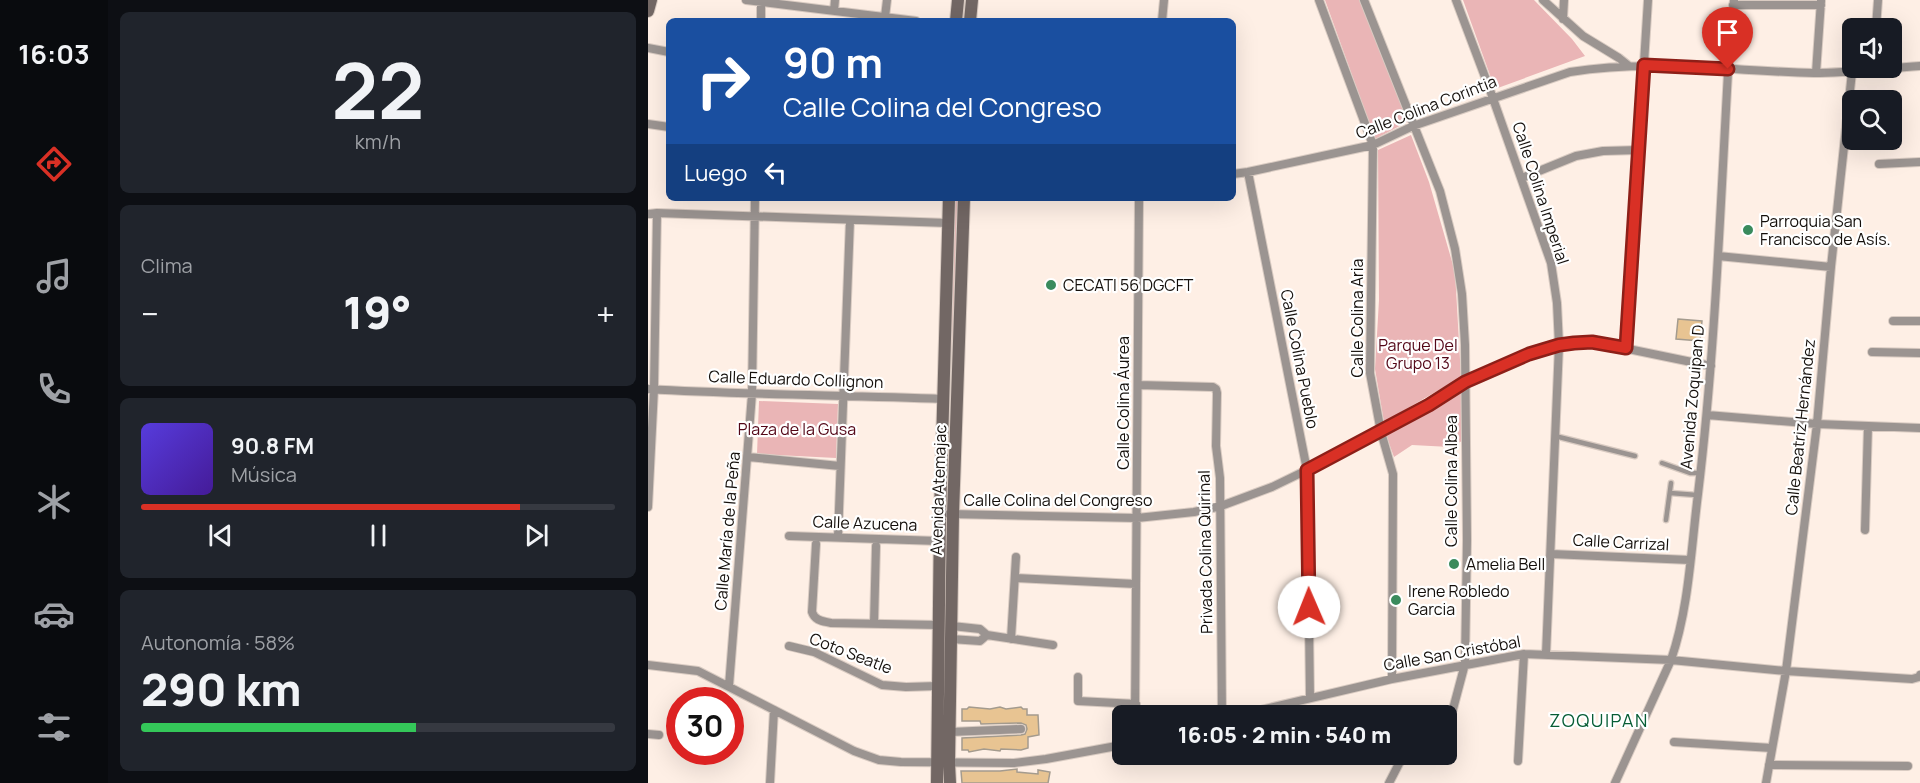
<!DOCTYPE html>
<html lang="es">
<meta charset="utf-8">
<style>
:root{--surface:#171b24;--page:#20242c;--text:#f1f3f6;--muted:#9ea1a6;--line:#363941;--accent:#d93025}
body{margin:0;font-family:Manrope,sans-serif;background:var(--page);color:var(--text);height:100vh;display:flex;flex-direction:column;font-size:22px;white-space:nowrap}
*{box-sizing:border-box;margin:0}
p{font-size:20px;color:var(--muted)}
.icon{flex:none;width:33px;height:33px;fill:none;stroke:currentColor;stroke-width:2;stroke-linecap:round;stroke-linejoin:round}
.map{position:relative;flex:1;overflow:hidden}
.panel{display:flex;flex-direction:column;gap:12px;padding:12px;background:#0d0f14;width:540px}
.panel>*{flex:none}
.guide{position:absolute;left:18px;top:18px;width:570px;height:183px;border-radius:9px;box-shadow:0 6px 24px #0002;background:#1a4fa0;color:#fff;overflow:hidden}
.buttons{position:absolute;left:1194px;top:18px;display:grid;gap:12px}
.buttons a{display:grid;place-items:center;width:60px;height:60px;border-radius:9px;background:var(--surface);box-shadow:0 6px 24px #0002;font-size:30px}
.speed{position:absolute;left:18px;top:687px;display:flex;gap:12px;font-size:30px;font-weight:700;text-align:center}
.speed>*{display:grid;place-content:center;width:78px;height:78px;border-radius:50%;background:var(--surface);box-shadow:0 6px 24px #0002;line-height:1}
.speed .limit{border:9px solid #d22;background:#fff;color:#111}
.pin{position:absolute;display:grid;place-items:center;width:51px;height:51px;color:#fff;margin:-62px -26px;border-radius:50% 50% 50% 0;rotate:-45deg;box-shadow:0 0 6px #0007}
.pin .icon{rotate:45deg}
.me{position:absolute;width:66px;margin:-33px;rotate:359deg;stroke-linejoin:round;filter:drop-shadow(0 0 4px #0008)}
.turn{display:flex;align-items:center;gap:21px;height:126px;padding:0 18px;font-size:27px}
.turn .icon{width:78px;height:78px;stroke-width:2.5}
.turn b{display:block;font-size:42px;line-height:51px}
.then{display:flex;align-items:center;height:57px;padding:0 18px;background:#0003;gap:12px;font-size:22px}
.big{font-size:45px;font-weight:800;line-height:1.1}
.panel .tile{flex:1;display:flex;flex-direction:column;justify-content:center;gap:9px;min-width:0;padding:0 21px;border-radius:9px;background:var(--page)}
.panel .dial{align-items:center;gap:0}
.dial b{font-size:78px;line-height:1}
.song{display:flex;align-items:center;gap:18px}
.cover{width:72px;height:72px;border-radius:9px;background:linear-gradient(135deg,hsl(250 70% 55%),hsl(260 70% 35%))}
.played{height:6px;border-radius:3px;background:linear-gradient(90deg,var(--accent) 80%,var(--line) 80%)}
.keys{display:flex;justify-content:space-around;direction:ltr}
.heat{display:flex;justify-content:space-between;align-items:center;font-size:33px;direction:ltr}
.charge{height:9px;border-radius:4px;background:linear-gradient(90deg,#34c759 58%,var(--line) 0)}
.trip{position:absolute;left:464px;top:705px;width:345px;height:60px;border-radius:9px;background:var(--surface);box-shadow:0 6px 24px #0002;font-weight:800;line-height:60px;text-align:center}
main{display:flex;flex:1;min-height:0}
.tabs{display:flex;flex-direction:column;width:108px;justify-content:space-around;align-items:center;background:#090b0e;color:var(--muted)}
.tabs .icon{width:42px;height:42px}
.tabs .active{color:var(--accent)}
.tabs b{font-size:27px;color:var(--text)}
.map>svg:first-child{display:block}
</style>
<main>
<nav class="tabs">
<b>16:03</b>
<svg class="icon active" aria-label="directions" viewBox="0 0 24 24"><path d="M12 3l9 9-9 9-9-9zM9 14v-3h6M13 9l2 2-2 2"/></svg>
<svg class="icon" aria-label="music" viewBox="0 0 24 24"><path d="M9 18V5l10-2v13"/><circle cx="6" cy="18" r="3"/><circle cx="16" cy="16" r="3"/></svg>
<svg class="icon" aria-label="phone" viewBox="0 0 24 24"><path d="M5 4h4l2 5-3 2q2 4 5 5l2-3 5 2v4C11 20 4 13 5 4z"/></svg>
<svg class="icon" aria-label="climate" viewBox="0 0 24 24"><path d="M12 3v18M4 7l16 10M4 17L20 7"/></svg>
<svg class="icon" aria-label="car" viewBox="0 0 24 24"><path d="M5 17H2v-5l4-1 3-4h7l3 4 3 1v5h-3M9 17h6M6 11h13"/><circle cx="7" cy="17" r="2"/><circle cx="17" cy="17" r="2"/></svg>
<svg class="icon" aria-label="filters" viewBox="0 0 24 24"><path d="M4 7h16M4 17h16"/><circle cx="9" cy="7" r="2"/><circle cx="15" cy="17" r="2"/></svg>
</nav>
<section class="panel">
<div class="tile dial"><b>22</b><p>km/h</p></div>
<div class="tile"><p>Clima</p>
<div class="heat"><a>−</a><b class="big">19°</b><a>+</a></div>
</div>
<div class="tile">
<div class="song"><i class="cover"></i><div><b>90.8 FM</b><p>Música</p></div></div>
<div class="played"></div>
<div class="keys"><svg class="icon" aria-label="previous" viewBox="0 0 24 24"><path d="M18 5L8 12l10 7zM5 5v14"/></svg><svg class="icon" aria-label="pause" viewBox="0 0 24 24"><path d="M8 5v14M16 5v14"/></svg><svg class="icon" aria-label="next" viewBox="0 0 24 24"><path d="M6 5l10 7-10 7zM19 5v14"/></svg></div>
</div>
<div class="tile"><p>Autonomía · 58%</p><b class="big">290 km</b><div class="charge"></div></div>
</section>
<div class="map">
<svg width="1272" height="783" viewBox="0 0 1272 783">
<rect width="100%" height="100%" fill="#feefe5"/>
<path fill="#eab5b6" d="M677,0H714L761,121L727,139Z
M815,0H886L924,39L937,56L847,89Z
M763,135L781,182L807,272L813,377L736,422L727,369L731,300L730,150Z
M304,198H315L300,503L295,500Z
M814,391V441L802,447L764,445L746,457L738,435Z
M111,401L190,404L188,458L109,454Z"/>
<path fill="#e8c492" stroke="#a49b8e" stroke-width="1.5" d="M1030,319L1054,321L1052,341L1028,339Z
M321,707L342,709L352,707L358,709L373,707L375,709H379V715H390L391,735L380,737V748L373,750L353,749L352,751L336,749L321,752L320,750H314V738L373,735L377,734L379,729L378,725L373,723L333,724L332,721H314V709H319Z
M369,769V772L390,774V770L402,772L400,783H314L313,771H352Z"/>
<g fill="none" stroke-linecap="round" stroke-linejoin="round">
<g stroke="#d9cbc2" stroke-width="7">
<path id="lane" d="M907,436L987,456
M1014,463L1042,473H1052
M1022,493L1049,495
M1018,520L1023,483"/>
</g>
<g stroke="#d9cbc2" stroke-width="10">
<path id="street" d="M98,0L268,21
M671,0L725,145L722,373L733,432L745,474L744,679
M716,0L792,191L807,249L814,294L817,345L819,540L817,664L805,709L798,723
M808,0L842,90L903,263L909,303L911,345L898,655
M895,0L935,36L971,58L981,66
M1085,5H1173
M186,11L187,0
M237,17L239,0
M915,19L916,0
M113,21V2
M514,21L516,0
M1228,28L1230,0
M0,48L21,52
M1168,73L1173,1
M0,124L21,127
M1231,164L1272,162
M600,172L659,470L662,698
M585,174L600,172L725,145L765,126L922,72C1003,59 1085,71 1166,73C1202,73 1237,68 1272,66
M874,178L928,156L955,151L991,150
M0,214L9,213L300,223
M1070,256L1183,267
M1245,321H1272
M978,348L1000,0
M1224,352L1272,353
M490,385L565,387L568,389L569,393L568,446L572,478L574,716
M0,389C98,395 196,395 295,399
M1059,415L1169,424L1272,428
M100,457L192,466
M0,507L6,389L9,213
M301,514L489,518L546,512L573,506L624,487L659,470L781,405L817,382L881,354L911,345L944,342L961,345L1063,366
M1217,530L1220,426
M141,536L291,541
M190,537L202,220
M168,544L164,612C167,621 175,621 183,623L291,625
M903,554L1042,560
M367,578L488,584
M226,624L228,546
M304,626L332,629L339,635L405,645
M303,639L332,641L339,635
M363,639L368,557
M141,646L166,652L234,685L258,687L290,686
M0,665L50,671L206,751L231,760L253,762L366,763L398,759L474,745
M430,677V701L488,704
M81,686L104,394L107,198
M487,716L491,198
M587,716L744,679L876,654L1023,660L1138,671L1264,679L1271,677L1272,675
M302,732L373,729
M0,734L11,735
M1026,742L1124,748
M870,761L876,654
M1121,765L1260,766
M122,783L126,710
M741,783L756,754
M967,783L1023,660C1041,608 1043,549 1050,494C1067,354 1072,213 1080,73C1081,48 1084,24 1086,0
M1118,783L1138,671L1169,424L1183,267L1204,72"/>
</g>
<g stroke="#d9cbc2" stroke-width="14">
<path id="secondary" d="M0,11L3,0
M308,21L310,0
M322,21L324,0
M289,783L292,514L301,198
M302,783L301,763L305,514L316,198"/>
</g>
<use href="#lane" stroke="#9b9491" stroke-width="4.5"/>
<use href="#street" stroke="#9b9491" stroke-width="8"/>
<use href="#secondary" stroke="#726764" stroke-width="12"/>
</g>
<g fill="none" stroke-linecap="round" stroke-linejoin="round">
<g stroke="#8d1f18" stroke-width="15">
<path id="route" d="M661,607L659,470L781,405L817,382L881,354L911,345L926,343L944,342L978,348L996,65L1080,69"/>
</g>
<use href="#route" stroke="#d93025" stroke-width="10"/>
</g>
<g fill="#3a8b5d" stroke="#fff" stroke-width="2">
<circle cx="1100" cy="230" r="6"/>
<circle cx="403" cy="285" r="6"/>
<circle cx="806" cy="564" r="6"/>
<circle cx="748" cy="600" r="6"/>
</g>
<g text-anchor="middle" stroke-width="4.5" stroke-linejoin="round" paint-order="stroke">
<g font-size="16" fill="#140f0b" stroke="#fff">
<text transform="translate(778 107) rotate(-21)" y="6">Calle Colina Corintia</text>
<text transform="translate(893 193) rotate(72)" y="6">Calle Colina Imperial</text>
<text transform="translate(709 318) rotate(-90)" y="6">Calle Colina Aria</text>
<text transform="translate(652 359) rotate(79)" y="6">Calle Colina Pueblo</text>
<text transform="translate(148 379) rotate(2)" y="6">Calle Eduardo Collignon</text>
<text transform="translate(1044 397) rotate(-85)" y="6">Avenida Zoquipan D</text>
<text transform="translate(475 403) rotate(-90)" y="6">Calle Colina Áurea</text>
<text transform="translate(1152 427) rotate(-84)" y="6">Calle Beatriz Hernández</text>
<text transform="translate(803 481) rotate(-90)" y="6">Calle Colina Albea</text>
<text transform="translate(290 490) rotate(-88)" y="6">Avenida Atemajac</text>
<text x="410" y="506">Calle Colina del Congreso</text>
<text transform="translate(217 523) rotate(2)" y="6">Calle Azucena</text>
<text transform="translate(79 531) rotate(-85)" y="6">Calle María de la Peña</text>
<text transform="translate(973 542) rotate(3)" y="6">Calle Carrizal</text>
<text transform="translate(557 552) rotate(-91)" y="6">Privada Colina Quirinal</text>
<text transform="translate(203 653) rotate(21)" y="6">Coto Seatle</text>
<text transform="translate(804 653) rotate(-10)" y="6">Calle San Cristóbal</text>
</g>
<g font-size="16" fill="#140f0b" stroke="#fff" text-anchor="start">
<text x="1112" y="227">Parroquia San<tspan x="1112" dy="18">Francisco de Asís.</tspan></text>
<text x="415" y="291">CECATI 56 DGCFT</text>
<text x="818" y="570">Amelia Bell</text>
<text x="760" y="597">Irene Robledo<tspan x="760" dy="18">Garcia</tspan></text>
</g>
<g font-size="16" fill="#530617" stroke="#fff">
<text x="770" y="351">Parque Del<tspan x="770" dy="18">Grupo 13</tspan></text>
<text x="149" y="435">Plaza de la Gusa</text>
</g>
<g font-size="18" letter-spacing="1.5" fill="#075d35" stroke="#fff">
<text x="951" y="727">ZOQUIPAN</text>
</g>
</g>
</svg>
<div class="buttons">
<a><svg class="icon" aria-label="sound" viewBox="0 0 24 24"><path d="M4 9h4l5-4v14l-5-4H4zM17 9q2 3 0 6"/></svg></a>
<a><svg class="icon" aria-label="search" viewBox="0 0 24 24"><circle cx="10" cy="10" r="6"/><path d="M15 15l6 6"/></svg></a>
</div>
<div class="speed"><div class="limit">30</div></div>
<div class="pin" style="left:1080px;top:69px;background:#d93025"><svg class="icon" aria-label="arrive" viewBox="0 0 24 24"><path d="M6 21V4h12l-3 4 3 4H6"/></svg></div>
<svg class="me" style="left:661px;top:607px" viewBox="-20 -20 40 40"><circle r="19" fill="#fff"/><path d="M0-13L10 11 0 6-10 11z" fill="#d93025"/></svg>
<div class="trip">16:05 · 2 min · 540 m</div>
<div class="guide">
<div class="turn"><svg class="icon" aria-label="right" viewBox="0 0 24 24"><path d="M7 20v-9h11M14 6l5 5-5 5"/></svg><div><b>90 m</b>Calle Colina del Congreso</div></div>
<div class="then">Luego<svg class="icon" aria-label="left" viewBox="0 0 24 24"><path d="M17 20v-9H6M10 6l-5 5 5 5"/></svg></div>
</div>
</div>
</main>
